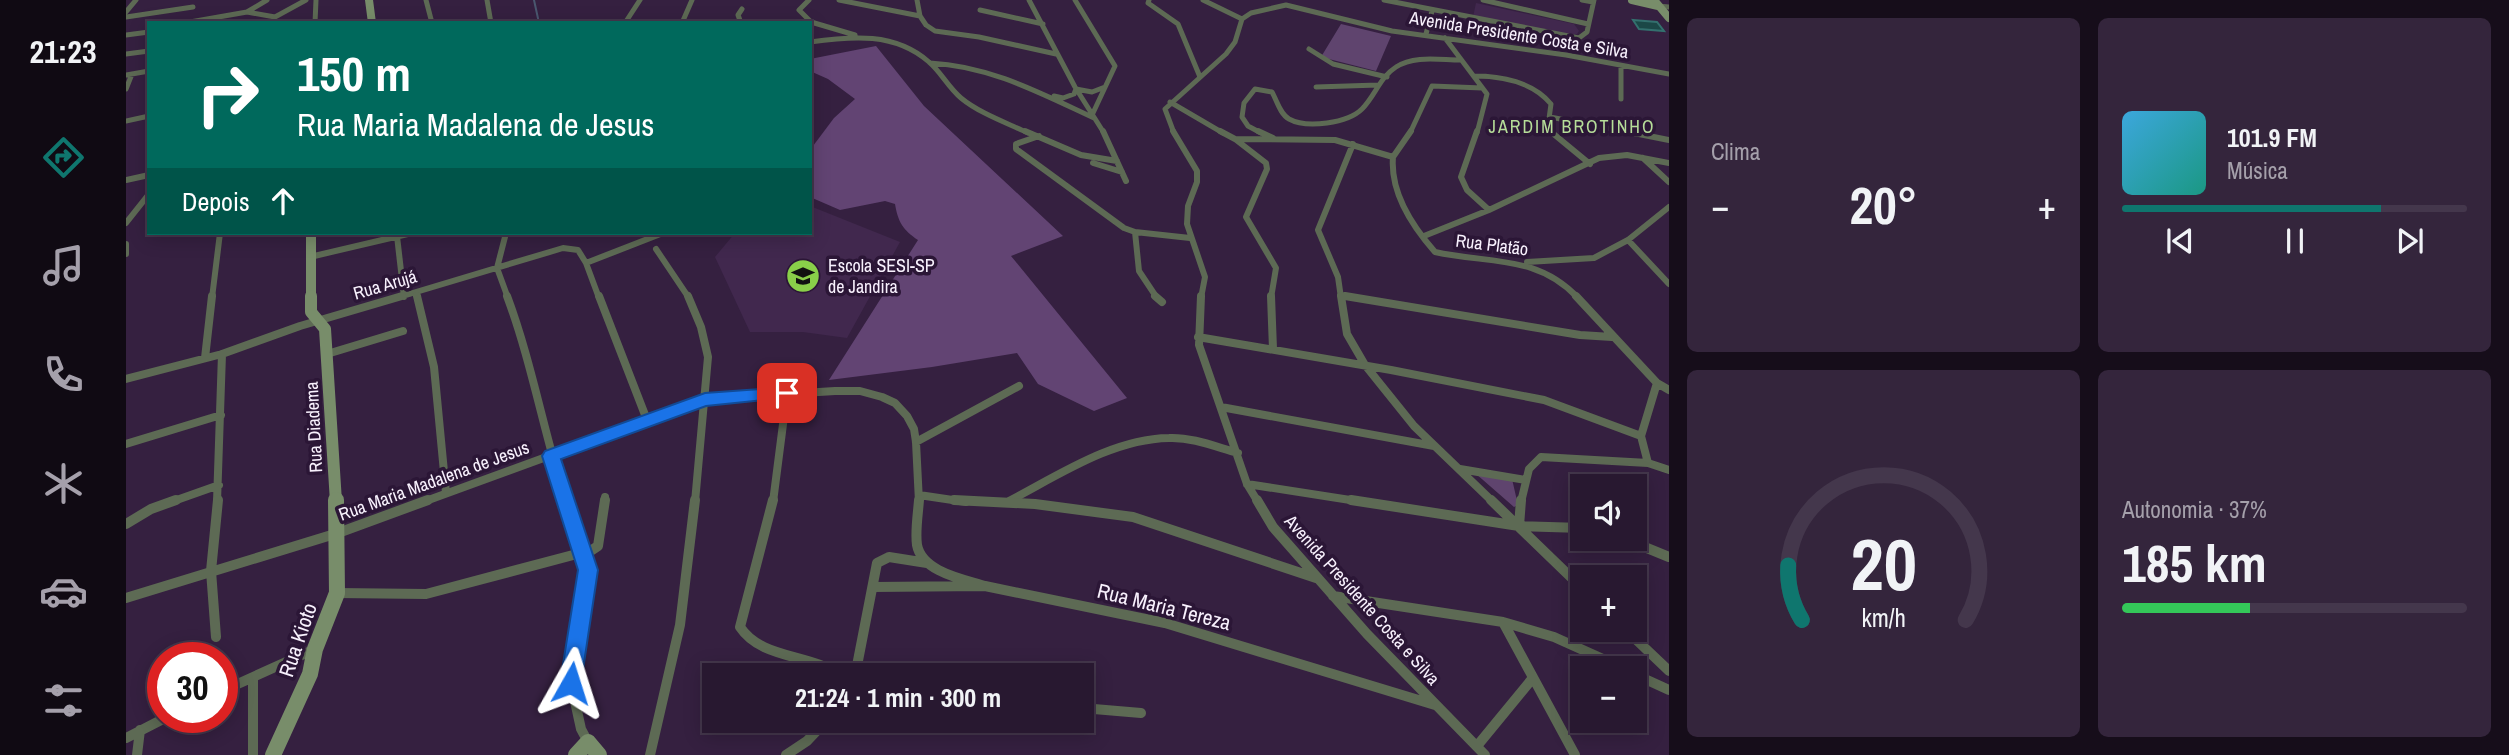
<!DOCTYPE html>
<html lang="pt">
<meta charset="utf-8">
<style>
:root{--surface:#281830;--page:#34253c;--text:#f1f3f6;--muted:#a5a0ab;--line:#44374c;--accent:#0f766e}
body{margin:0;font-family:"Archivo Narrow",sans-serif;background:var(--page);color:var(--text);height:100vh;display:flex;flex-direction:column;font-size:26px;white-space:nowrap}
*{box-sizing:border-box;margin:0}
p{font-size:23px;color:var(--muted)}
.icon{flex:none;width:38px;height:38px;fill:none;stroke:currentColor;stroke-width:2;stroke-linecap:round;stroke-linejoin:round}
.map{position:relative;flex:1;overflow:hidden}
.panel{display:flex;flex-direction:column;gap:18px;padding:18px;background:#160d1a;width:840px}
.panel>*{flex:none}
.guide{position:absolute;left:21px;top:21px;width:665px;height:214px;border-radius:0px;box-shadow:0 4px 18px #0003,0 0 0 2px var(--line);background:#00695c;color:#fff;overflow:hidden}
.controls{position:absolute;left:1444px;top:474px;display:grid;gap:14px}
.controls a{display:grid;place-items:center;width:77px;height:77px;border-radius:0px;background:var(--surface);box-shadow:0 4px 18px #0003,0 0 0 2px var(--line);font-size:35px}
.speed{position:absolute;left:21px;top:642px;display:flex;gap:14px;font-size:35px;font-weight:700;text-align:center}
.speed>*{display:grid;place-content:center;width:91px;height:91px;border-radius:50%;background:var(--surface);box-shadow:0 4px 18px #0003,0 0 0 2px var(--line);line-height:1}
.speed .limit{border:10px solid #d22;background:#fff;color:#111}
.pin{position:absolute;display:grid;place-items:center;width:60px;height:60px;color:#fff;margin:-30px;border-radius:14px;box-shadow:0 4px 10px #0006}
.me{position:absolute;width:77px;margin:-38px;rotate:6deg;stroke-linejoin:round;filter:drop-shadow(0 0 5px #0008)}
.turn{display:flex;align-items:center;gap:24px;height:147px;padding:0 35px;font-size:32px}
.turn .icon{width:91px;height:91px;stroke-width:2.5}
.turn b{display:block;font-size:49px;line-height:60px}
.then{display:flex;align-items:center;height:66px;padding:0 35px;background:#0003;gap:14px;font-size:26px}
.big{font-size:52px;font-weight:800;line-height:1.1}
.panel .tile{flex:1;display:flex;flex-direction:column;justify-content:center;gap:10px;min-width:0;padding:0 24px;border-radius:10px;background:var(--page)}
.panel .dial{align-items:center;gap:0}
.dial svg{height:182px;overflow:visible;fill:none;stroke:var(--line);stroke-width:7;stroke-linecap:round;text-anchor:middle}
.dial text{fill:var(--text);stroke:none}
.song{display:flex;align-items:center;gap:21px}
.cover{width:84px;height:84px;border-radius:10px;background:linear-gradient(135deg,hsl(200 70% 55%),hsl(170 70% 35%))}
.played{height:7px;border-radius:4px;background:linear-gradient(90deg,var(--accent) 75%,var(--line) 75%)}
.keys{display:flex;justify-content:space-around;direction:ltr}
.heat{display:flex;justify-content:space-between;align-items:center;font-size:38px;direction:ltr}
.charge{height:10px;border-radius:5px;background:linear-gradient(90deg,#34c759 37%,var(--line) 0)}
.panel .tiles{flex:1;display:grid;gap:18px;grid-template-columns:repeat(2,1fr)}
.trip{position:absolute;left:576px;top:663px;width:392px;height:70px;border-radius:0px;background:var(--surface);box-shadow:0 4px 18px #0003,0 0 0 2px var(--line);font-weight:800;line-height:70px;text-align:center}
main{display:flex;flex:1;min-height:0}
.tabs{display:flex;flex-direction:column;width:126px;justify-content:space-around;align-items:center;background:#100a13;color:var(--muted)}
.tabs .icon{width:49px;height:49px}
.tabs .active{color:var(--accent)}
.tabs b{font-size:32px;color:var(--text)}
.map>svg:first-child{display:block}
</style>
<main>
<nav class="tabs">
<b>21:23</b>
<svg class="icon active" aria-label="directions" viewBox="0 0 24 24"><path d="M12 3l9 9-9 9-9-9zM9 14v-3h6M13 9l2 2-2 2"/></svg>
<svg class="icon" aria-label="music" viewBox="0 0 24 24"><path d="M9 18V5l10-2v13"/><circle cx="6" cy="18" r="3"/><circle cx="16" cy="16" r="3"/></svg>
<svg class="icon" aria-label="phone" viewBox="0 0 24 24"><path d="M5 4h4l2 5-3 2q2 4 5 5l2-3 5 2v4C11 20 4 13 5 4z"/></svg>
<svg class="icon" aria-label="climate" viewBox="0 0 24 24"><path d="M12 3v18M4 7l16 10M4 17L20 7"/></svg>
<svg class="icon" aria-label="car" viewBox="0 0 24 24"><path d="M5 17H2v-5l4-1 3-4h7l3 4 3 1v5h-3M9 17h6M6 11h13"/><circle cx="7" cy="17" r="2"/><circle cx="17" cy="17" r="2"/></svg>
<svg class="icon" aria-label="filters" viewBox="0 0 24 24"><path d="M4 7h16M4 17h16"/><circle cx="9" cy="7" r="2"/><circle cx="15" cy="17" r="2"/></svg>
</nav>
<div class="map">
<svg width="1543" height="755" viewBox="0 0 1543 755">
<rect width="100%" height="100%" fill="#352040"/>
<path fill="#41284e" d="M1350,3L1448,24L1453,31L1451,34H1442L1347,17Z
M684,206L774,242L721,338L677,332H624L589,257L609,233H684Z"/>
<path fill="#5f446e" d="M1215,24L1265,36L1250,71L1195,57Z
M1349,473L1386,479L1392,505L1388,507Z"/>
<path fill="#624473" d="M750,46L798,106L937,236L885,256L1001,398L968,411L912,384L891,353L806,367L703,380L792,240C777,230 772,222 769,204L759,201L714,210L684,197V150L708,118L729,99L702,79L684,71V59Z"/>
<g fill="none" stroke-linecap="round" stroke-linejoin="round">
<path stroke="#4a576f" stroke-width="2" d="M408,0L413,23"/>
</g>
<path fill="#1b4847" stroke="#33706e" stroke-width="2" d="M1507,20L1531,22L1538,31L1513,29Z"/>
<g fill="none" stroke-linecap="round" stroke-linejoin="round">
<path stroke="#5d6a54" stroke-width="5" d="M141,0L121,12L149,17
M300,0L306,23
M361,0L365,23
M683,0L673,10L685,22L729,35
M713,0L794,16
M791,0L794,16L800,25L809,31L853,37L930,54
M903,0L949,87L978,133
M949,0L989,66L967,113
M1023,0L1022,3L1052,24L1074,77
M1077,0L1116,19
M1258,0L1453,38L1461,32L1468,0
M1357,0L1462,24
M1456,0L1467,2
M1532,6L1543,7
M854,10L917,24
M0,12L10,0
M0,17L67,7
M64,22L121,12
M138,23L180,0
M189,23L190,0
M499,23L514,0
M556,23L566,0
M615,23L612,15L616,9
M1300,34L1306,11
M0,35L23,32
M1319,38L1361,94L1351,133
M684,42C726,36 769,32 803,62C815,72 822,87 835,98C853,113 881,123 902,133
M1183,49L1207,64L1261,77
M0,54L23,51
M804,63C864,66 914,93 968,118
M1495,66V99
M0,75L23,71
M1348,76C1375,76 1407,82 1425,104L1422,126L1425,133
M1190,87L1252,85
M0,89L6,74
M928,96L937,98L948,94L950,89L966,92L979,87
M1044,102L1097,133
M1424,117L1507,133
M0,121L23,116
M1048,133L1039,109L1100,54L1109,42L1116,19L1125,13L1160,5L1266,31L1440,55L1543,74
M1135,133L1122,126L1116,117L1118,103L1129,89L1146,92C1151,101 1154,114 1163,119C1181,129 1222,123 1236,109C1249,96 1254,77 1270,67C1288,55 1314,60 1334,60
M1284,133L1306,86L1356,88"/>
<path stroke="#5d6a54" stroke-width="6" d="M899,131L955,155L991,161
M977,131L1000,181
M1047,131L1071,171V182L1062,206L1061,224L1079,277L1075,298
M1094,131L1109,139L1209,140L1267,157C1264,192 1287,227 1309,252C1362,264 1411,254 1452,298
M1132,131L1147,138
M1351,131L1335,177L1341,190L1363,210
M1424,131L1464,164
M1498,131L1543,140
M913,136L890,144V149L998,228L1009,232L1064,238
M1109,139L1140,163L1141,169L1120,217L1150,268L1145,298
M1267,157L1285,131
M1517,158L1543,182
M967,163L996,172
M0,180L23,175
M0,223L23,194
M1009,232L1013,271L1031,298
M380,233L371,268L382,298
M271,236L278,297
M1298,236L1363,210L1473,158L1501,155L1543,163
M1502,240L1543,284
M0,244V254
M530,249L563,298
M184,257L286,233
M1401,262L1468,258L1502,240L1543,207
M460,263L473,298
M290,293L291,298
M1214,295L1229,298
M86,298L94,233
M270,298L437,248L452,250L460,263L537,233
M1215,298L1212,277L1192,230L1227,144"/>
<path stroke="#5d6a54" stroke-width="8" d="M291,296L308,367L320,493
M381,296C406,363 418,434 440,502
M473,296L521,420
M562,296L575,327L582,357L569,502
M1029,296L1036,302
M1075,296L1073,345L1121,484L1132,502
M1145,296L1147,349
M1215,296L1221,334L1239,365L1288,426L1367,502
M1219,296L1454,335L1486,337
M1450,296L1531,383L1543,390
M1072,337L1265,370L1418,400L1515,436
M201,354L277,331
M79,358L86,296
M0,379L96,354L174,326L276,296
M1095,407L1308,446
M790,442L893,386
M0,444L95,415
M1522,463L1515,436L1531,383
M1334,469L1400,480
M1121,484L1237,502
M793,495L840,502
M883,501C933,475 986,439 1043,438C1067,437 1090,447 1112,453
M45,502L93,485
M91,502L96,354
M297,502L579,399L709,391H734L756,397L769,403L781,416L788,429L790,442L793,502
M478,502L479,497
M647,502L661,393
M1395,502L1403,469L1415,457L1522,463L1543,470"/>
<path stroke="#5d6a54" stroke-width="10" d="M439,500L462,571L445,683L455,729L462,742
M647,500L614,627C636,660 684,653 715,676
M793,500C792,514 789,531 791,545C796,572 837,579 859,586
M828,500L909,504L1007,517L1190,578
M1131,500L1147,527L1241,634L1359,755
M1225,500L1393,526L1456,528
M1365,500L1456,588
M0,524L25,509L50,500
M1393,526L1395,500
M1499,539L1543,557
M747,587L859,586L1039,623L1309,705
M211,593L300,594L466,550L472,546L479,500
M1207,596L1377,622L1428,637L1497,668
M0,598L212,533L302,500
M1377,622L1449,755
M1500,630L1543,671
M90,637L85,571L92,500
M1508,674L1543,690
M729,676L751,563L763,557L801,563
M127,678V755
M96,691L189,649
M956,708L1015,713
M0,738L39,718
M1351,746L1406,679
M11,755L14,730
M524,755L554,625L569,500
M660,755L681,741L700,721"/>
<path stroke="#788d6a" stroke-width="8" d="M243,0L246,23
M1506,0L1532,6
M1528,0L1543,18"/>
<path stroke="#788d6a" stroke-width="10" d="M185,233V298"/>
<path stroke="#788d6a" stroke-width="12" d="M185,296V312L199,329L210,502"/>
<path stroke="#788d6a" stroke-width="16" d="M147,755L184,674L189,649L211,593L210,500
M450,755L462,742L473,755"/>
</g>
<path fill="#1a73e8" stroke="#114b97" stroke-width="2" d="M661,387L667,389L669,393L667,397L580,406L435,459L472,570L455,683L452,690L445,693L437,690L434,683L452,570L416,456L419,451L579,393Z"/>
<defs>
<g id="school-disc" transform="scale(1.75)"><circle r="9.5" fill="#89cf49" stroke="#2b1636"/><path d="M0-5L7-2L0 1L-7-2ZM-4 1L0 2.5L4 1V4Q0 6-4 4Z" fill="#111"/></g>
</defs>
<g fill-rule="evenodd">
<use href="#school-disc" x="677" y="276"/>
</g>
<g text-anchor="middle" stroke-width="7" stroke-linejoin="round" paint-order="stroke">
<g font-size="18" fill="#f8f1fd" stroke="#2b1636">
<text transform="translate(1393 35) rotate(9)" y="6">Avenida Presidente Costa e Silva</text>
<text transform="translate(1366 245) rotate(7)" y="6">Rua Platão</text>
<text transform="translate(259 285) rotate(-16)" y="6">Rua Arujá</text>
<text transform="translate(188 427) rotate(-93)" y="6">Rua Diadema</text>
<text transform="translate(308 481) rotate(-20)" y="6">Rua Maria Madalena de Jesus</text>
<text transform="translate(1236 600) rotate(48)" y="6">Avenida Presidente Costa e Silva</text>
</g>
<g font-size="18" letter-spacing="2" fill="#b6dd99" stroke="#2b1636">
<text x="1446" y="133">JARDIM BROTINHO</text>
</g>
<g font-size="18" fill="#f8f1fd" stroke="#2b1636" text-anchor="start">
<text x="702" y="272">Escola SESI-SP<tspan x="702" dy="21">de Jandira</tspan></text>
</g>
<g font-size="21" fill="#f8f1fd" stroke="#2b1636">
<text transform="translate(1038 607) rotate(14)" y="7">Rua Maria Tereza</text>
<text transform="translate(172 640) rotate(-71)" y="7">Rua Kioto</text>
</g>
</g>
</svg>
<div class="controls">
<a><svg class="icon" aria-label="sound" viewBox="0 0 24 24"><path d="M4 9h4l5-4v14l-5-4H4zM17 9q2 3 0 6"/></svg></a>
<a>+</a>
<a>−</a>
</div>
<div class="speed"><div class="limit">30</div></div>
<div class="pin" style="left:661px;top:393px;background:#d93025"><svg class="icon" aria-label="arrive" viewBox="0 0 24 24"><path d="M6 21V4h12l-3 4 3 4H6"/></svg></div>
<svg class="me" style="left:445px;top:683px" viewBox="-20 -20 40 40"><path d="M0-17L14 15 0 8-14 15z" fill="#1a73e8" stroke="#fff" stroke-width="4"/></svg>
<div class="trip">21:24 · 1 min · 300 m</div>
<div class="guide">
<div class="turn"><svg class="icon" aria-label="right" viewBox="0 0 24 24"><path d="M7 20v-9h11M14 6l5 5-5 5"/></svg><div><b>150 m</b>Rua Maria Madalena de Jesus</div></div>
<div class="then">Depois<svg class="icon" aria-label="ahead" viewBox="0 0 24 24"><path d="M12 20V5M6 11l6-6 6 6"/></svg></div>
</div>
</div>
<section class="panel">
<div class="tiles">
<div class="tile"><p>Clima</p>
<div class="heat"><a>−</a><b class="big">20°</b><a>+</a></div>
</div>
<div class="tile">
<div class="song"><i class="cover"></i><div><b>101.9 FM</b><p>Música</p></div></div>
<div class="played"></div>
<div class="keys"><svg class="icon" aria-label="previous" viewBox="0 0 24 24"><path d="M18 5L8 12l10 7zM5 5v14"/></svg><svg class="icon" aria-label="pause" viewBox="0 0 24 24"><path d="M8 5v14M16 5v14"/></svg><svg class="icon" aria-label="next" viewBox="0 0 24 24"><path d="M6 5l10 7-10 7zM19 5v14"/></svg></div>
</div>
<div class="tile dial"><svg viewBox="0 0 100 80">
<path d="M14 69A42 42 0 1 1 86 69"/>
<path d="M14 69A42 42 0 0 1 8 45" stroke="#0f766e"/>
<text x="50" y="56" font-size="32" font-weight="700">20</text>
<text x="50" y="72" font-size="11">km/h</text>
</svg></div>
<div class="tile"><p>Autonomia · 37%</p><b class="big">185 km</b><div class="charge"></div></div>
</div>
</section>
</main>
